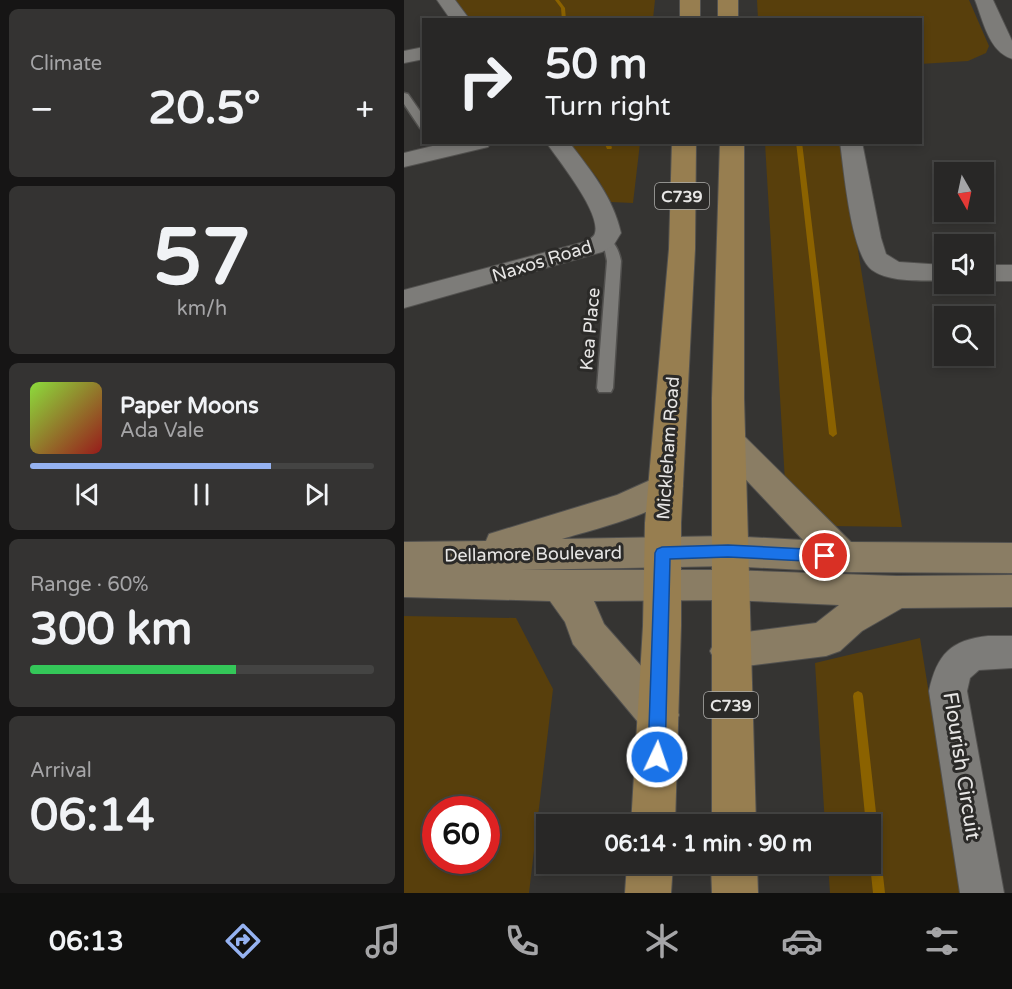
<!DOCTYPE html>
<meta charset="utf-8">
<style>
:root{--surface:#282726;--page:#343332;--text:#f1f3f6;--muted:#a5a5a7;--line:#444443;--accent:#95b2f1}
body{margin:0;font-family:"Varela Round",sans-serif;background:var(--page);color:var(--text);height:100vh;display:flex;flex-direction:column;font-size:22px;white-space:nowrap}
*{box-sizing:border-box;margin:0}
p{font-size:20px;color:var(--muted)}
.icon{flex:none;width:33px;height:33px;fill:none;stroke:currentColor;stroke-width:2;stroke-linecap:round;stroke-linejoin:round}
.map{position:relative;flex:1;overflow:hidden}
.details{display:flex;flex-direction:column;gap:9px;padding:9px;background:#161515;width:404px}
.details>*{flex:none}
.guide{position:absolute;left:18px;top:18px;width:500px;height:126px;border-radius:0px;box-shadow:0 3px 9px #0003,0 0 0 2px var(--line);background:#282726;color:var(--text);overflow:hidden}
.needle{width:39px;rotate:171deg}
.buttons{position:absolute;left:530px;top:162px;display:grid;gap:12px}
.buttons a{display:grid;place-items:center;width:60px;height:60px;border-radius:0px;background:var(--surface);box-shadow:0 3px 9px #0003,0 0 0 2px var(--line);font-size:30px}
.speed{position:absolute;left:18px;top:796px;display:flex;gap:12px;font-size:30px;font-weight:700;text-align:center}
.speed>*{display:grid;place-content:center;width:78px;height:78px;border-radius:50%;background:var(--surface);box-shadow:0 3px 9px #0003,0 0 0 2px var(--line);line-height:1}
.speed .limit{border:9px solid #d22;background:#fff;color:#111}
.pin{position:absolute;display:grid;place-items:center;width:51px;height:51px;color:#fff;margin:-26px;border:3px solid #fff;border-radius:50%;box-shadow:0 2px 6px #0007}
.me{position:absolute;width:66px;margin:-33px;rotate:3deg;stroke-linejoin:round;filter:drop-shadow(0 0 4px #0008)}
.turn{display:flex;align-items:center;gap:21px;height:126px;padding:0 24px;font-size:27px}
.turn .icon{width:78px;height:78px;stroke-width:2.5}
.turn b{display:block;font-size:42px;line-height:51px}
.big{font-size:45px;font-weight:700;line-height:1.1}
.details .widget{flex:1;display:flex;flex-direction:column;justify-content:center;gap:9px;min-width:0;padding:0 21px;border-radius:9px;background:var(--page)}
.details .dial{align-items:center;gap:0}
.dial b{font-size:78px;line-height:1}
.song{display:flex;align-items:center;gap:18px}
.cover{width:72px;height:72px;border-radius:9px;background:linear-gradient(135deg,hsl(90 70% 55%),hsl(0 70% 35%))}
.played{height:6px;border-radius:3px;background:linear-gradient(90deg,var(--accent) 70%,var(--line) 70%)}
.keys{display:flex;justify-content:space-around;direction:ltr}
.heat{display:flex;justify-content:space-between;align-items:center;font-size:33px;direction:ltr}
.charge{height:9px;border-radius:4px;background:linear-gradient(90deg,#34c759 60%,var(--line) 0)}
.trip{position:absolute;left:132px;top:814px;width:345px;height:60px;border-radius:0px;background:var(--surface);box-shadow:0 3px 9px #0003,0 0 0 2px var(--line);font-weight:700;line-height:60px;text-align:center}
.menu{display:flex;height:96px;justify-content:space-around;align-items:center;background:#10100f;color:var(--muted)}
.menu .icon{width:42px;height:42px}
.menu .active{color:var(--accent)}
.menu b{font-size:27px;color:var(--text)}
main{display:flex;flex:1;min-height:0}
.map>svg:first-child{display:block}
</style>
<main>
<section class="details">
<div class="widget"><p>Climate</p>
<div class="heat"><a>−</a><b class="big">20.5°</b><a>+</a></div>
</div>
<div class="widget dial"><b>57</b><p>km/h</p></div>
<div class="widget">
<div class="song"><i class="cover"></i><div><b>Paper Moons</b><p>Ada Vale</p></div></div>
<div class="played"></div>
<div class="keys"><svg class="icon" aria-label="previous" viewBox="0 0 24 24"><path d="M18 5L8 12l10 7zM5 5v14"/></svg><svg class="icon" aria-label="pause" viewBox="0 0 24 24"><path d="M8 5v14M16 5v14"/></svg><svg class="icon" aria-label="next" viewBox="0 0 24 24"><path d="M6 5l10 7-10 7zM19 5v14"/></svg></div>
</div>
<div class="widget"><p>Range · 60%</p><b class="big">300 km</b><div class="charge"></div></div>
<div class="widget"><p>Arrival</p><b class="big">06:14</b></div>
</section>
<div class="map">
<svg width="609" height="893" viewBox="0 0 609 893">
<rect width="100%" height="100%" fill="#353432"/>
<path fill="#583f0c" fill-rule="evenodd" d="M51,0H251L249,19L66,20Z
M353,0H565L585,46L582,53L564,61L516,64V20L354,19Z
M165,143H236L229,203L207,202L194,179Z
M361,143H437L498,527L427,526L382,499Z
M0,616L112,618L149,689L125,893H0ZM32,810H82V861H32Z
M516,638L557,893H426L424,864H466V825H421L411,663Z"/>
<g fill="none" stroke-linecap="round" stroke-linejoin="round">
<path fill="#8b6200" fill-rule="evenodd" d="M151,0H155L161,8L162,20H158L157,8Z
M200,142H206L208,148L207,149H203Z
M392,142H398L433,434L429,437L425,434Z
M454,691L458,693L459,696L481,893H469L466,864V825H462L449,696L450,693Z"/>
<g stroke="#52514f" stroke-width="3">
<path id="lane" d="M0,93L4,94L20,117V129L16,128L0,104Z
M200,237C211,240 215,251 217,261L209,388L207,392H195L193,388L203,261L201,251L193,241Z"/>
</g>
<g stroke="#52514f" stroke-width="2">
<path id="street" d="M33,0H51L66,20H47Z
M571,0H589L609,43V59C585,53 579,20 571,0Z
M20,47V59L0,63V51Z
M45,142H87L84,147L0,167V153Z
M142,142H165C187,171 209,197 217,233L209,246L198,252L0,308V290L180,242C183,240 190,238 191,233C197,212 154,160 142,142Z
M436,142H458L477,238L482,254L495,262L540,265V281C519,280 486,283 468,270C447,255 440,170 436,142Z
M579,265H609V281H579Z
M584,636H609V668L575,670L566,678L563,691L600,893H556L525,691C533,654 547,640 584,636Z"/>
</g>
<g stroke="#52514f" stroke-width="2">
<path id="secondary" d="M324,428L336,432L447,542L609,543V573L438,572L324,566L116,570H324L493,576L609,575V607L498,608L458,631L436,651L422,656L326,668L312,663L306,651L312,639L326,634L412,623L435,605L324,600L190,601L200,624L269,702L275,715L269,728L254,734L239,728L169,644L161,622L146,601L0,597V542L82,541L85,534L213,495L262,473L274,477L279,486C265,512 187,530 158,539L324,536L399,540L312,448L308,440L312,432Z"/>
</g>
<g stroke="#52514f" stroke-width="2">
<path id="primary" d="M276,0H296V20H276Z
M314,0H334V20H314Z
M268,142H292L291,249L277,523V626L271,825H227L239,626L241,523L265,249Z
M316,142H340V398L352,825H308V398Z
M223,864H269L267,893H221Z
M307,864H353L354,893H308Z"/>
</g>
<use href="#lane" fill="#7d7c79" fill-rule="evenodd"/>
<use href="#street" fill="#7d7c79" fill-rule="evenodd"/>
<use href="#secondary" fill="#8a7d64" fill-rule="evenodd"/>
<use href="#primary" fill="#977e50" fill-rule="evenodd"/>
</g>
<path fill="#1a73e8" stroke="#114b97" stroke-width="1.5" d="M324,545L421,550L426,552L429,556L426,560L421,562L324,557L266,559L261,757L259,763L253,766L246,763L244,757L251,553L253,549L258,547Z"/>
<g text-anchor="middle" stroke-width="6" stroke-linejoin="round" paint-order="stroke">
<g fill="#2b2a28" stroke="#afaeac" stroke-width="1.5">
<rect x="251" y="183" width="54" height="26" rx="4.5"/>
<rect x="300" y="692" width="54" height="26" rx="4.5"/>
</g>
<g font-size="16" font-weight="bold" fill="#e7e6e5">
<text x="278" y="202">C739</text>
<text x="327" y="711">C739</text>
</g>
<g font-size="18" fill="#e7e6e5" stroke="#2b2a28">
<text transform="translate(138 261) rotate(-17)" y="6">Naxos Road</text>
<text transform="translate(186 329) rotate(-85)" y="6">Kea Place</text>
<text transform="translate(264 448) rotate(-86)" y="6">Mickleham Road</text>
<text transform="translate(129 554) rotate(-1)" y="6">Dellamore Boulevard</text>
</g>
<g font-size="21" fill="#e7e6e5" stroke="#2b2a28">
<text transform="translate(558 766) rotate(81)" y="7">Flourish Circuit</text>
</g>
</g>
</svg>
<div class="buttons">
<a><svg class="needle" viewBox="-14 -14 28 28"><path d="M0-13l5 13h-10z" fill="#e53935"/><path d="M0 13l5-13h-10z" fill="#a5a5a7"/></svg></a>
<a><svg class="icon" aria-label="sound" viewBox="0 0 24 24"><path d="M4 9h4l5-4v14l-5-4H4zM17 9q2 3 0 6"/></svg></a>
<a><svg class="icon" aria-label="search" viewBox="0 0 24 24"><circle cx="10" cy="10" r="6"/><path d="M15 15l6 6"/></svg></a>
</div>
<div class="speed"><div class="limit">60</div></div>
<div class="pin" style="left:421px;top:556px;background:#d93025"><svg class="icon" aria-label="arrive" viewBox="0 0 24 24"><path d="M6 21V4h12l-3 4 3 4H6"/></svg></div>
<svg class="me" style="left:253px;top:757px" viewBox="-20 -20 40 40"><circle r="17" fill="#1a73e8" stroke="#fff" stroke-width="3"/><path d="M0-11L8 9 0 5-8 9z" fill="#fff"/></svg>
<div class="trip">06:14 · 1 min · 90 m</div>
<div class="guide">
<div class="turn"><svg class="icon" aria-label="right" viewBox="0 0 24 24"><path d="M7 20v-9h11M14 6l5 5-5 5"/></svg><div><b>50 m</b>Turn right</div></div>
</div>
</div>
</main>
<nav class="menu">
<b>06:13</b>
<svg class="icon active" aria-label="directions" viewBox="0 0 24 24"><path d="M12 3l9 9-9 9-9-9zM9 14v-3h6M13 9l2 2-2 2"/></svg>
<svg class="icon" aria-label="music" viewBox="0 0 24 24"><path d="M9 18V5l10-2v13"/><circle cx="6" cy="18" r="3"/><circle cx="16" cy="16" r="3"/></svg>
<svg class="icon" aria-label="phone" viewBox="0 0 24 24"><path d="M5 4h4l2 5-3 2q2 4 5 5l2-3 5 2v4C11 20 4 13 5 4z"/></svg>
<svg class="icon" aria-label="climate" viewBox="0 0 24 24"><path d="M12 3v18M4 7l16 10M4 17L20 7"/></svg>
<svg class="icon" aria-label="car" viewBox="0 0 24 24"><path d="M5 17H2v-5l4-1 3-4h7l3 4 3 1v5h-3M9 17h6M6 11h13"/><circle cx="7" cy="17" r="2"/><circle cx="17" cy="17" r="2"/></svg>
<svg class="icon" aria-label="filters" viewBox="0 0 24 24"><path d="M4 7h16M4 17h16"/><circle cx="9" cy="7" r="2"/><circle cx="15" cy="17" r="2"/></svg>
</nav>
